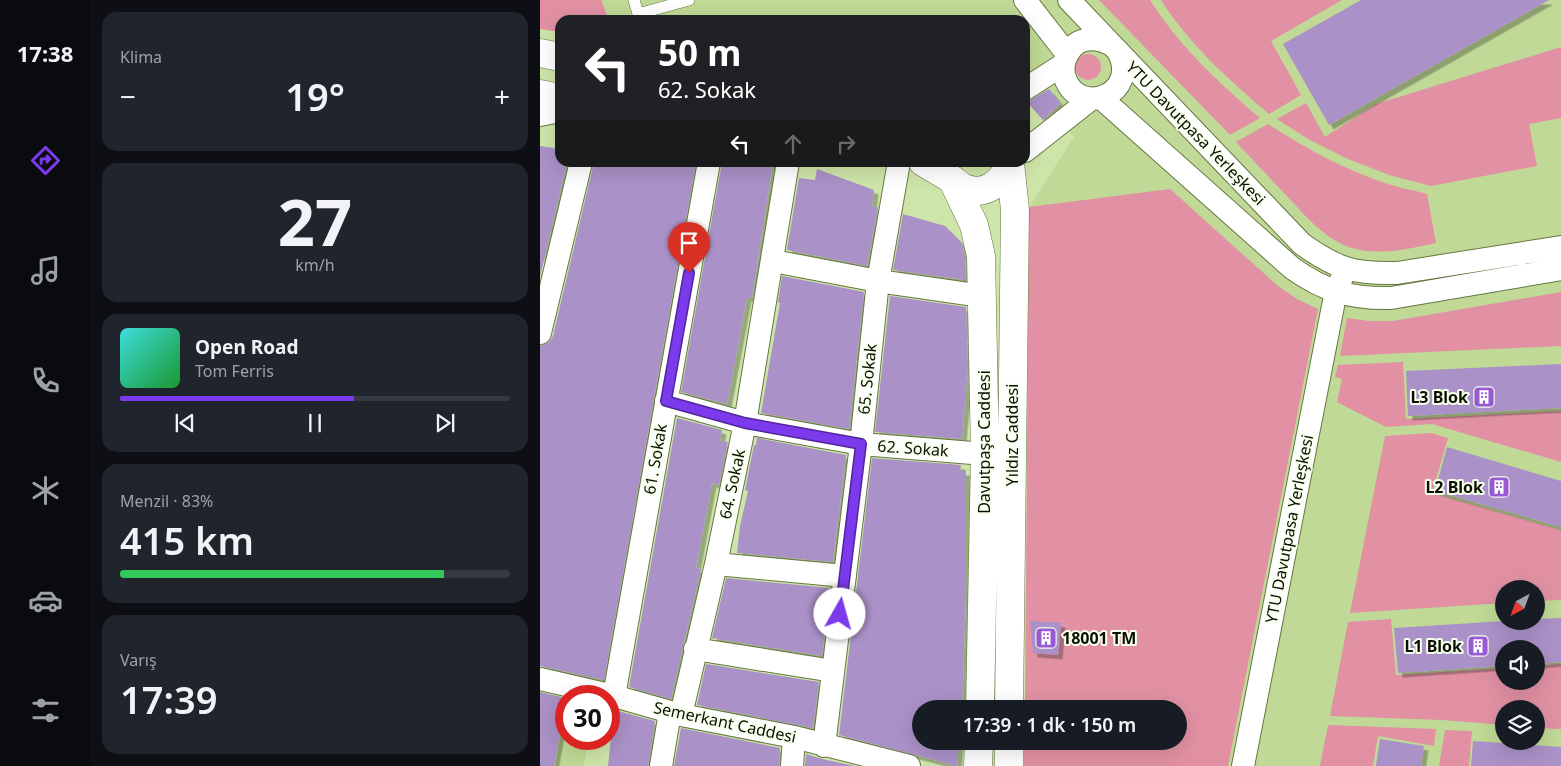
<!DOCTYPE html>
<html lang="tr">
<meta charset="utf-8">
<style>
:root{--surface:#171b24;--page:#20242c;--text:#f1f3f6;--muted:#9ea1a6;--line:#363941;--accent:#7c3aed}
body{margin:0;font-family:"Noto Sans",sans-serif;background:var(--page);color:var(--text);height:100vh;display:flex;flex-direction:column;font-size:19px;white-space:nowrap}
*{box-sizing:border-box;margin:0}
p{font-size:16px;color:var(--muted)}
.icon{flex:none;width:28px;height:28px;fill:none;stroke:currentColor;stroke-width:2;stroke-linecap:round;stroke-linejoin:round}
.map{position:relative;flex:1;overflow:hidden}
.side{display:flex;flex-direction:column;gap:12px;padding:12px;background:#0d0f14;width:450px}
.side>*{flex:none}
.guide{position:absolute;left:15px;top:15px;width:475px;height:152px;border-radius:15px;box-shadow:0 5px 20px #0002;background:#202124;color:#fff;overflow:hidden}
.needle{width:32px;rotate:221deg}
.tools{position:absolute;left:955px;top:580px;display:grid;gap:10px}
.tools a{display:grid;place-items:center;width:50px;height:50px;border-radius:50%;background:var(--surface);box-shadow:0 5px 20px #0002;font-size:25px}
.speed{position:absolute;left:15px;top:685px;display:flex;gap:10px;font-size:25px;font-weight:700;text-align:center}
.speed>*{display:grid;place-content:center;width:65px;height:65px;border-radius:50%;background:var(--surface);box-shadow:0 5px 20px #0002;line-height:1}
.speed .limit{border:8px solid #d22;background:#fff;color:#111}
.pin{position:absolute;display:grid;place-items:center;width:42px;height:42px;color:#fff;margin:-51px -21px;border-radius:50% 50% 50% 0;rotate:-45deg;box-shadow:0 0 5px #0007}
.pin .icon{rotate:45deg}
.me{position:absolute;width:55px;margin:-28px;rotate:7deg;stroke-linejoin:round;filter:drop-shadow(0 0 4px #0008)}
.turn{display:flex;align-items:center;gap:18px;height:105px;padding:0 20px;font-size:22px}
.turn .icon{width:65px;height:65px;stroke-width:2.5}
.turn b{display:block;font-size:35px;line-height:42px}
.lanes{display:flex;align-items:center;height:48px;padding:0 20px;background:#0003;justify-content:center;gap:25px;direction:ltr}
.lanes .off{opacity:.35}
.big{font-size:38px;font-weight:600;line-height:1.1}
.side .card{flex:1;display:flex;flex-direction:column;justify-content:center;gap:8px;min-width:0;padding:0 18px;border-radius:15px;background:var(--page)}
.side .dial{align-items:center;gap:0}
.dial b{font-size:65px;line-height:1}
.song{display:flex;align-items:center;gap:15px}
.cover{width:60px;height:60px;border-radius:8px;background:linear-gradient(135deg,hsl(180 70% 55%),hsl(130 70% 35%))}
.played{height:5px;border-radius:2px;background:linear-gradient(90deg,var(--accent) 60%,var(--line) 60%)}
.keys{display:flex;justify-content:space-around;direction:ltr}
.heat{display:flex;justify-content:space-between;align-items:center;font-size:28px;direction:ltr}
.charge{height:8px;border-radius:4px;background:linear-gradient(90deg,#34c759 83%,var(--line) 0)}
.trip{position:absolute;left:372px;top:700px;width:275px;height:50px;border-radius:25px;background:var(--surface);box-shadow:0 5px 20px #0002;font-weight:600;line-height:50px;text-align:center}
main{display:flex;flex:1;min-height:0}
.dock{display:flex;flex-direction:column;width:90px;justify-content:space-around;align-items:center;background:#090b0e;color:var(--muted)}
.dock .icon{width:35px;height:35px}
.dock .selected{color:var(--accent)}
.dock b{font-size:22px;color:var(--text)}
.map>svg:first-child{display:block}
</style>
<main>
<nav class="dock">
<b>17:38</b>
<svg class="icon selected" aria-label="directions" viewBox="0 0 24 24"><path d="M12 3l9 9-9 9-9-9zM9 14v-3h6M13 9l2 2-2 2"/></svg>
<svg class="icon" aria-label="music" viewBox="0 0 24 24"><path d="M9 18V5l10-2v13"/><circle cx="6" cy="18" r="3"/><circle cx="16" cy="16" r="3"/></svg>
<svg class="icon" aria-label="phone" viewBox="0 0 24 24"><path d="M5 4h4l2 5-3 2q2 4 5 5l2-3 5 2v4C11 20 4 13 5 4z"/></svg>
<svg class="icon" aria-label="climate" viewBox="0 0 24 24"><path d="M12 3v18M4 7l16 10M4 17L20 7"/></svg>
<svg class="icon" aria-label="car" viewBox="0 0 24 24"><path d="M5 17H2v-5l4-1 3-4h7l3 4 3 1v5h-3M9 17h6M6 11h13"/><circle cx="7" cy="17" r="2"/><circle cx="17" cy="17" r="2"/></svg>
<svg class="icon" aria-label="filters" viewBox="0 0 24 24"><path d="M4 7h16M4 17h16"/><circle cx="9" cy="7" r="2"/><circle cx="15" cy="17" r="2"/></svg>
</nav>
<section class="side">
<div class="card"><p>Klima</p>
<div class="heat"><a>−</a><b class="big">19°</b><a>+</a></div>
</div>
<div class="card dial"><b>27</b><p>km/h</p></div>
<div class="card">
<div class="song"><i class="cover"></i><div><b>Open Road</b><p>Tom Ferris</p></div></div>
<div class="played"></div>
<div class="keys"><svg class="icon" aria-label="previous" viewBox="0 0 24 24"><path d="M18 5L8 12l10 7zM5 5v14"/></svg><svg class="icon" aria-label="pause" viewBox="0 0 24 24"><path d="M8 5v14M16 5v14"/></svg><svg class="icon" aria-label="next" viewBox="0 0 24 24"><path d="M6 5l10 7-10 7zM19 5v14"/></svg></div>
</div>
<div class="card"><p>Menzil · 83%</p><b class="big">415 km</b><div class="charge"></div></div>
<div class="card"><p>Varış</p><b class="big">17:39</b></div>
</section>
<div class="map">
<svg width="1021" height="766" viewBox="0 0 1021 766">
<defs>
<filter id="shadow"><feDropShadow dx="4.5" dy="4.5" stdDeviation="0" flood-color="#0004"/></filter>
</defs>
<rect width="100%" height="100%" fill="#cee5a9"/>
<path fill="#c0d996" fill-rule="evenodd" d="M0,0H1021V766H484V741H639V709H485L489,207L534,137L485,81V20H20V32L0,29ZM964,589H996V621H964ZM964,649H996V681H964ZM964,709H996V741H964Z
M23,721H26V739H48L44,766H16Z"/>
<path fill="#e191a3" d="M0,0H61L69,20H20V32L0,29Z
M559,0H610C639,46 679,83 720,118L690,135Z
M621,0H802L731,41L761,95L729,114C689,80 649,44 621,0Z
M1021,47V118L989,124L997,166L891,186L849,175L808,159L768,139L737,119L766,103L785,137L836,104Z
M535 67a13 13 0 1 1 26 0a13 13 0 1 1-26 0Z
M728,124C765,148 803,169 845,183C859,188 873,190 887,194L896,243C869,249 843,255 816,249C786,242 764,214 744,193C728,176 712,159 696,142Z
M630,189L738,286L757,299L778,309L688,766H484V741H639V709H485L489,207Z
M1021,292V346L800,356L807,318L829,321H853Z
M863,362L866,419L1021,411V462L892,424L846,427L797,402L802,379L795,377L798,365Z
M891,433L908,438L892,493L1021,530V600L996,601V589H964V603L810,613L845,436Z
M851,619L856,675L964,668V681H996V666L1021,664V729L996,728V709H964V725L902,720L790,716L808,622Z
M788,725L896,729L894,746L838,736L833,766H780Z
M905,730L932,731L929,766H899Z"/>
<path fill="#aa91c7" filter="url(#shadow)" d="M821,0H1009L789,125L743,44Z
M509,89L521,104L503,120L487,102Z
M0,146L20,149V162H27L0,277Z
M54,162H156L64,680L0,666V346L9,342L13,336Z
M182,162H233L212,298L207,297L187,404L141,392Z
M277,169L334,190L332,206L338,207L327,266L247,250L259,178L275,180Z
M363,214L405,226L422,243L425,258L426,280L353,270Z
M242,276L324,292L309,429L221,413L240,303L238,302Z
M350,296L426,307L428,369L422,439L335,432Z
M1021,364V408L868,416L866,371Z
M137,418L182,430L180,441L188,442L179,485L172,483L156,568L161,569L131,699L89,687Z
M217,438L306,455L293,562L197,553L200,526L208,491L205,490L214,445H216Z
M907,447L1021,481V527L895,491Z
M332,458L421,465L420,471H426V590L422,709H381V741H419L417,766L299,735Z
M186,578L290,588L282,656L172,638Z
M1021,618V662L996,664V649H964V666L858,673L854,628L964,621H996V619Z
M490,621L521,623L518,655L493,653Z
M166,664L279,682L273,728L157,705Z
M0,692L26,698L14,766H0Z
M74,710L115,721L108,766H68Z
M141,728L240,748L239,766H134Z
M840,739L884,746L881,766H836Z
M933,741L1021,747V766H931Z
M266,754L282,759L315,766H265Z"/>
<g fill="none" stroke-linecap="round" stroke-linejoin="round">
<g stroke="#647840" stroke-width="12">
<path id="service" d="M94,0L98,14L107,20
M98,14L149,0"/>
</g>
<g stroke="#647840" stroke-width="24">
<path id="minor" d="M485,0L527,54
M529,0L762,244C797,269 814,274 857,273L1021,247
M572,45C553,35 533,37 525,60C523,66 523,72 525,78C539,118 601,94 578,51
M485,89L524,64
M561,98L752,268C784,291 811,299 851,298L1021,269
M0,115L20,111
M485,151L551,99
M233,261L338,281L442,296
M0,333L41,162
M126,401L205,423L321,444L445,454
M176,564L305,576
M155,649L293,671
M0,679L74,696L141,715L254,737L369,766
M74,696L169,162
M141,715L176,564L205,423L248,162
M284,746L321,444L338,281L359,162
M121,766L130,712
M252,766L254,737
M703,766L794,301L802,277"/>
</g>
<g stroke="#647840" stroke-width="29">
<path id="tertiary" d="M413,181L434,225L441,256L445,454L440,709
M469,709L475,210L470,163
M438,766L439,741
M469,766V741"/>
</g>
<g stroke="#647840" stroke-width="29">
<path id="secondary" d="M0,53L20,57
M0,94L20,98
M383,162C393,168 403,174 413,180C416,183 419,185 422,187C444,198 463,183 470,162"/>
</g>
<use href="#service" stroke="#fff" stroke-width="11"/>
<use href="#minor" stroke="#fff" stroke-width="22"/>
<use href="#tertiary" stroke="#fff" stroke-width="28"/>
<use href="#secondary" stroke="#fff" stroke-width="28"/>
</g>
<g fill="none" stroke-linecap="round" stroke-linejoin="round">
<g stroke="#51269a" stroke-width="12">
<path id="route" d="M149,273L126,401L205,423L321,444L300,614"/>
</g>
<use href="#route" stroke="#7c3aed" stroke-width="9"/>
</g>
<defs>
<g id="building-square" transform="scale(1.125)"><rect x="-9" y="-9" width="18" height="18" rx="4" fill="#975ad1" stroke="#f7ffed"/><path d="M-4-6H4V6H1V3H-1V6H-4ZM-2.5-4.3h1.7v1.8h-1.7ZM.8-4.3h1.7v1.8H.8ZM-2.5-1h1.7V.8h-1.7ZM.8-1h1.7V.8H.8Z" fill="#fff"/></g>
</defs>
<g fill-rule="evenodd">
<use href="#building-square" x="944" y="397"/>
<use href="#building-square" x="959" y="487"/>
<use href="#building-square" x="506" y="638"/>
<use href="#building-square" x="938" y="646"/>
</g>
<g text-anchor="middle" stroke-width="4" stroke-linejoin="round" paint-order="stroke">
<g font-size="16" fill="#091000" stroke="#f7ffed">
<text transform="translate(656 133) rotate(46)" y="6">YTU Davutpasa Yerleşkesi</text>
<text transform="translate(327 379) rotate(-84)" y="6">65. Sokak</text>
<text transform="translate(472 435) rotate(-90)" y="6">Yıldız Caddesi</text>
<text transform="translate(444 442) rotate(-90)" y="6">Davutpaşa Caddesi</text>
<text transform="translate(373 448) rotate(4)" y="6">62. Sokak</text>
<text transform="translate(115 459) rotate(-80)" y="6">61. Sokak</text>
<text transform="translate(192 484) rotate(-78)" y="6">64. Sokak</text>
<text transform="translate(749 529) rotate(-79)" y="6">YTU Davutpasa Yerleşkesi</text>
<text transform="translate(185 722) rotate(12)" y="6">Semerkant Caddesi</text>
</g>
<g font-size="16" font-weight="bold" fill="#091000" stroke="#f7ffed" text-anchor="end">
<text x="928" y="403">L3 Blok</text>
<text x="943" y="493">L2 Blok</text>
<text x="522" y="644" text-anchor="start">18001 TM</text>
<text x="922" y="652">L1 Blok</text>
</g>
</g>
</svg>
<div class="tools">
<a><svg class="needle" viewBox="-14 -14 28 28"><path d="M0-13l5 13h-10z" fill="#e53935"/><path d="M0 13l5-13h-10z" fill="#9ea1a6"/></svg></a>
<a><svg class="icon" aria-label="sound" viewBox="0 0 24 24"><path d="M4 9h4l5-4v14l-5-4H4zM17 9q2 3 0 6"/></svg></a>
<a><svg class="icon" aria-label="layers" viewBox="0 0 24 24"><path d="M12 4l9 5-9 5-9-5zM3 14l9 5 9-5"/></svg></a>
</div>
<div class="speed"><div class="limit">30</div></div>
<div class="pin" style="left:149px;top:273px;background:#d93025"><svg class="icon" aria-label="arrive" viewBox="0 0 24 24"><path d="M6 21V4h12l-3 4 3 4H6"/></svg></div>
<svg class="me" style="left:300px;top:614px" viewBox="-20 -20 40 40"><circle r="19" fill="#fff"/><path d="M0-13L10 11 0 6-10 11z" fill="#7c3aed"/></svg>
<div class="trip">17:39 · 1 dk · 150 m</div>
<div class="guide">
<div class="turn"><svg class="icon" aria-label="left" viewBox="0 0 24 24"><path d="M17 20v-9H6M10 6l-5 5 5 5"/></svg><div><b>50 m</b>62. Sokak</div></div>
<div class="lanes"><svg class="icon" aria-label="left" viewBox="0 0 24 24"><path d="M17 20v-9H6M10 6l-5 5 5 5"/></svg><svg class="icon off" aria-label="ahead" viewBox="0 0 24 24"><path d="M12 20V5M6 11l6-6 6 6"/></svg><svg class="icon off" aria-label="right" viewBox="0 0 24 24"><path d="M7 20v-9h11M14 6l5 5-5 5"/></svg></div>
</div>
</div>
</main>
